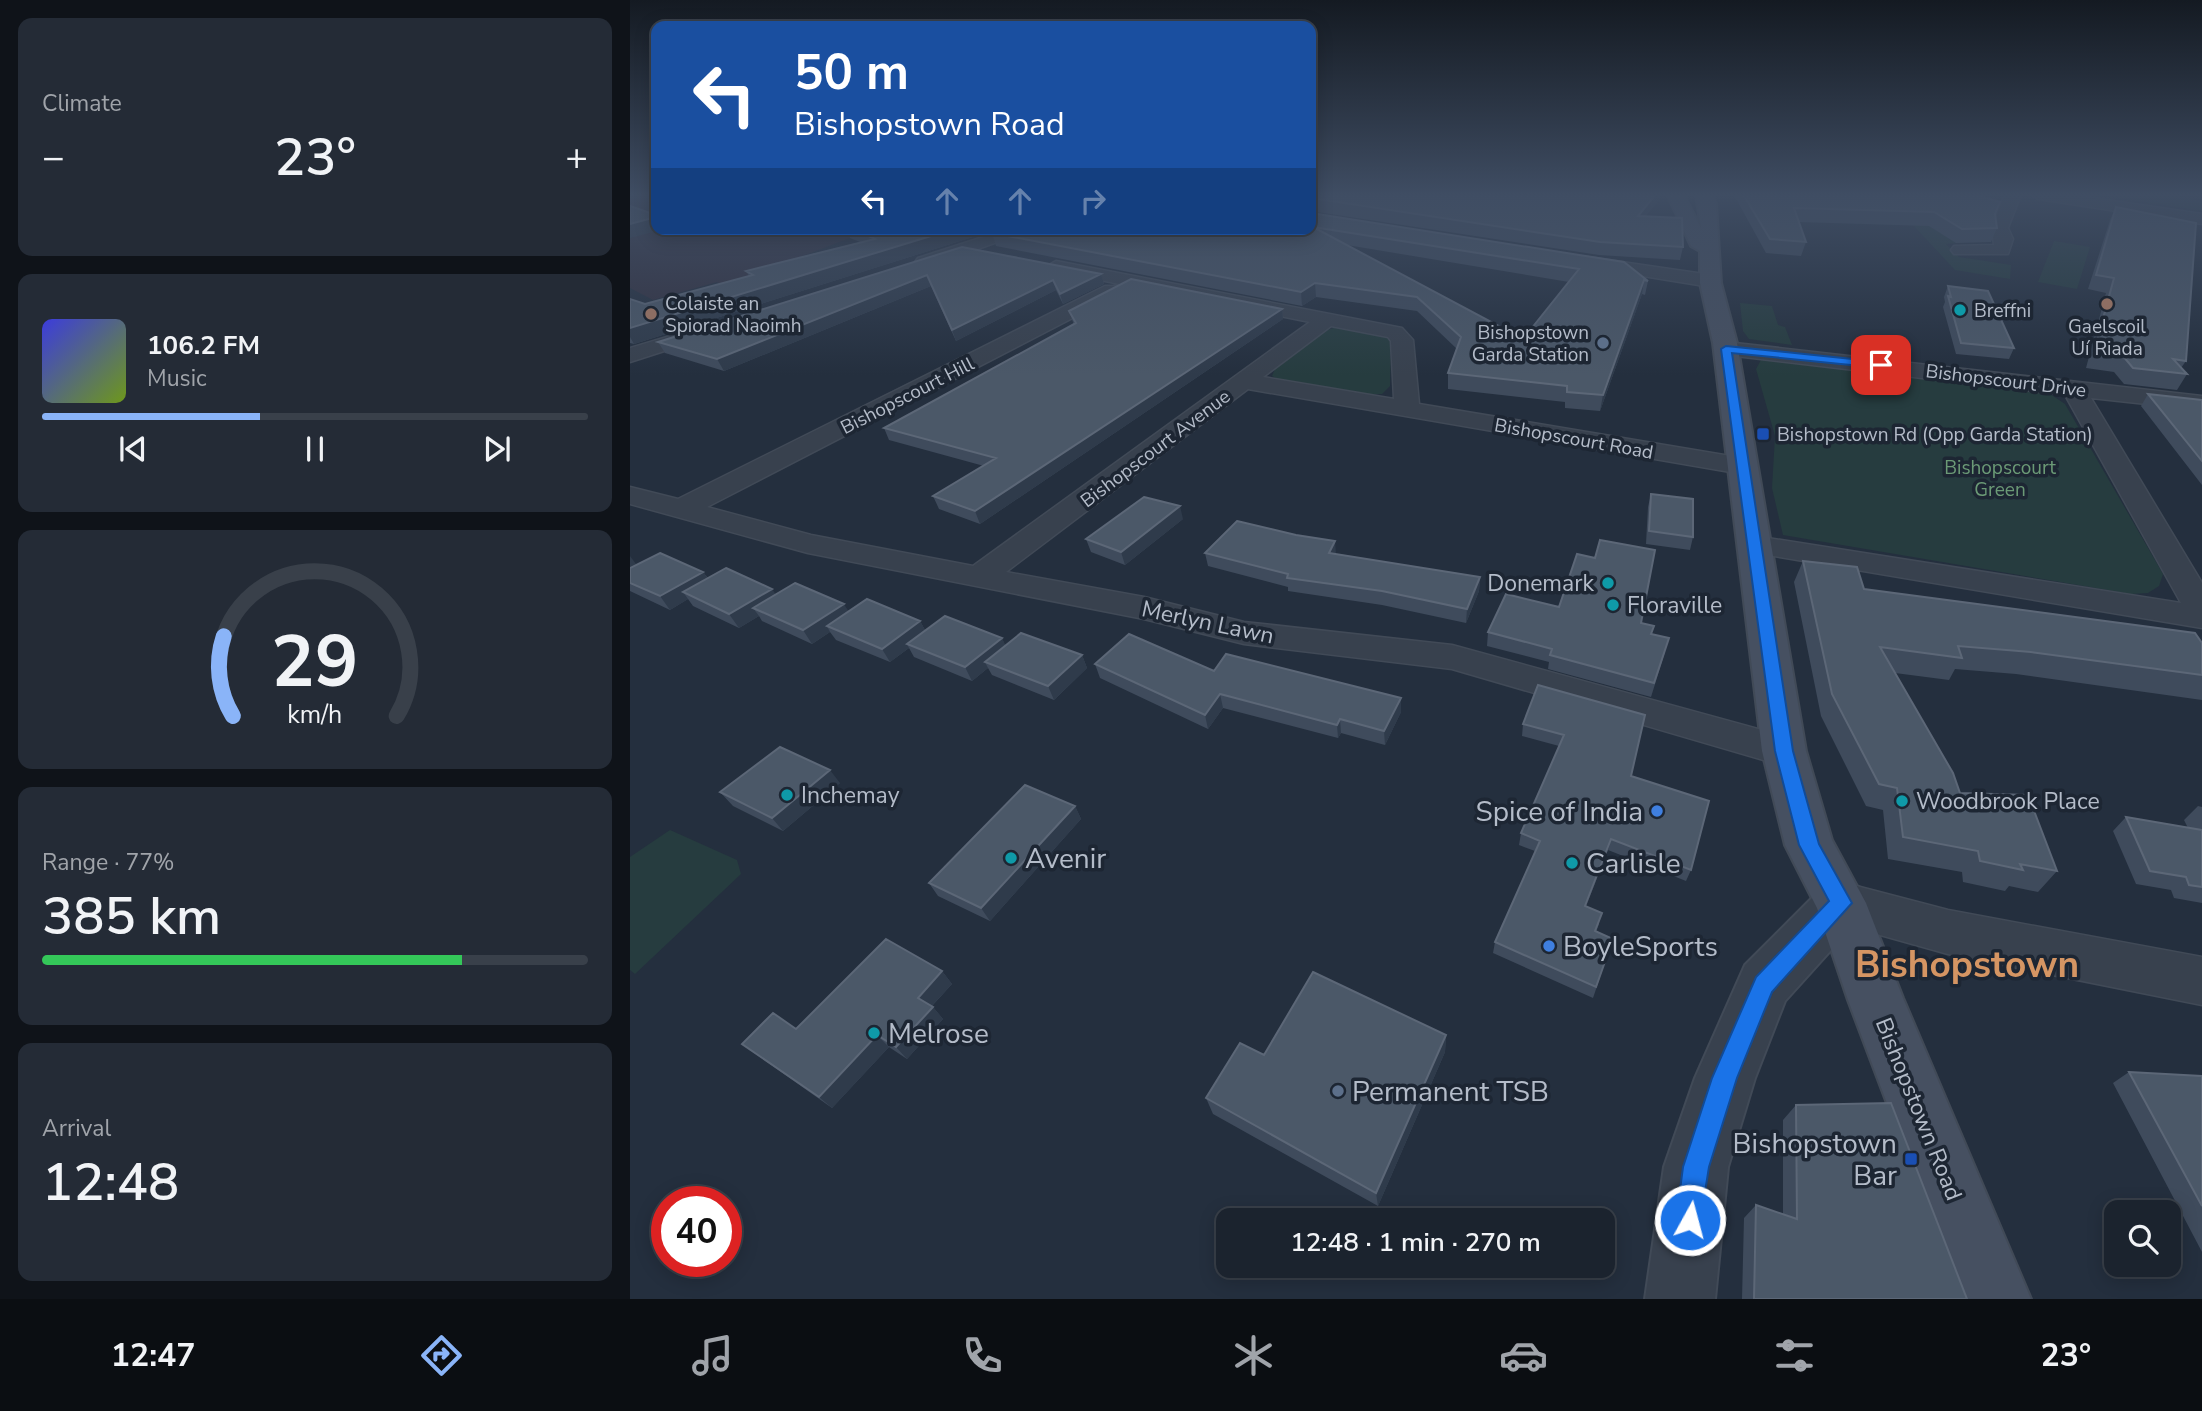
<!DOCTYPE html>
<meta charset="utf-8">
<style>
:root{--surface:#1b232e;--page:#242b36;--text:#f1f3f6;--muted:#a0a4aa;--line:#39404a;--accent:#8ab4f8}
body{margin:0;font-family:"Nunito Sans",sans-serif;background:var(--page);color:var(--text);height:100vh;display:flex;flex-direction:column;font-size:26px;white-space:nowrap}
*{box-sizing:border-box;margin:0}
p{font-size:23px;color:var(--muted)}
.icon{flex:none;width:38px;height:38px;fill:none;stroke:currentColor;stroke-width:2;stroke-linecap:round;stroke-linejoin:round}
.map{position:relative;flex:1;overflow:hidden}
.drawer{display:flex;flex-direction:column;gap:18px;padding:18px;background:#0f1319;width:630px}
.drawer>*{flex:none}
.hud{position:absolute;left:21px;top:21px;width:665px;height:214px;border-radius:14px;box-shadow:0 4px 18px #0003,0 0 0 2px var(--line);background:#1a4fa0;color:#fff;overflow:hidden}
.buttons{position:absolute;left:1474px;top:1200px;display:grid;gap:14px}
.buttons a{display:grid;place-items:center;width:77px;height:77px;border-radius:14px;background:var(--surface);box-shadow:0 4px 18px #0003,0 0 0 2px var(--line);font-size:35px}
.speed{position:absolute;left:21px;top:1186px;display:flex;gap:14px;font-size:35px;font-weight:700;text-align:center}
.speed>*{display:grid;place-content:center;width:91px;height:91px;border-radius:50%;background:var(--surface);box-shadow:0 4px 18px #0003,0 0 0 2px var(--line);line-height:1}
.speed .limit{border:10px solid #d22;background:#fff;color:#111}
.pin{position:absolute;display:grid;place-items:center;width:60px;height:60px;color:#fff;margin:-30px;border-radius:14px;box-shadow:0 4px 10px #0006}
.me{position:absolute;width:77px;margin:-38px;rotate:7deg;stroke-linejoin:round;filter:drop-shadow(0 0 5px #0008)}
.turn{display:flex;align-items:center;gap:24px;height:147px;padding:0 28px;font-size:32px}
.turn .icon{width:91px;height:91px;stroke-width:2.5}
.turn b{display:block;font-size:49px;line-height:60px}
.lanes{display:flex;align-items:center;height:66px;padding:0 28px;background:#0003;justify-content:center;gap:35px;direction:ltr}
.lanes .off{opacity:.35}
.big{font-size:52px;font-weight:600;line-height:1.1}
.drawer .tile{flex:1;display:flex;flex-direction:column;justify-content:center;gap:10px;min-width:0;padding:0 24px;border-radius:14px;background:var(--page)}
.drawer .dial{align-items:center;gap:0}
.dial svg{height:182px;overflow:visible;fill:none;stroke:var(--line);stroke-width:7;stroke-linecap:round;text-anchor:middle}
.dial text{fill:var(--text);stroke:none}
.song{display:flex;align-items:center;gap:21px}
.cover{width:84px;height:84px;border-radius:10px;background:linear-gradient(135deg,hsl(240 70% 55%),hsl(80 70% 35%))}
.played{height:7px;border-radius:4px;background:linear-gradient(90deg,var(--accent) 40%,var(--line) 40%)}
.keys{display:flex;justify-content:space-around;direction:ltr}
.heat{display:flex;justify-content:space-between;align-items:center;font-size:38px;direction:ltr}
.charge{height:10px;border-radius:5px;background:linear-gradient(90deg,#34c759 77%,var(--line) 0)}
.trip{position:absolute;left:586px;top:1208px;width:399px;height:70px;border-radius:14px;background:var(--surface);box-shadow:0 4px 18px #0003,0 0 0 2px var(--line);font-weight:600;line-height:70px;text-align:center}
.menu{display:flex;height:112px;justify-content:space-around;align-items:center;background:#0b0e12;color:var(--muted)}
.menu .icon{width:49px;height:49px}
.menu .current{color:var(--accent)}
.menu b{font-size:32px;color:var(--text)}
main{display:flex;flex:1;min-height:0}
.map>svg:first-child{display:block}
</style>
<main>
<section class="drawer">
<div class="tile"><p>Climate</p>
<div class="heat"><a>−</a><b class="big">23°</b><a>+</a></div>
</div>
<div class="tile">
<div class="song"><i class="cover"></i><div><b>106.2 FM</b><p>Music</p></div></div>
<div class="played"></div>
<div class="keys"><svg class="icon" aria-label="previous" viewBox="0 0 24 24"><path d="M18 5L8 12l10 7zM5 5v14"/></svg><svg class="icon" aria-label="pause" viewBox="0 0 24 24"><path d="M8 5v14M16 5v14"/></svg><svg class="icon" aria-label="next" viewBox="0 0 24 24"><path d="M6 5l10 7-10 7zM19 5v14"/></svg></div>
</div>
<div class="tile dial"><svg viewBox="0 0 100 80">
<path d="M14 69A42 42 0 1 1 86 69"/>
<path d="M14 69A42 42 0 0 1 10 34" stroke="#8ab4f8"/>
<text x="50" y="56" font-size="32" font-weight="700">29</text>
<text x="50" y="72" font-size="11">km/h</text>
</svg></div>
<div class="tile"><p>Range · 77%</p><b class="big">385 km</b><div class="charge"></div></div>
<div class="tile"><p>Arrival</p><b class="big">12:48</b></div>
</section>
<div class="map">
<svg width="1572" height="1299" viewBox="0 0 1572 1299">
<rect width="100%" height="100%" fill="#242f3e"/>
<path fill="#32303f" d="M0,194H26V229H243L95,286L87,282L23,300L0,288Z"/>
<path fill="#263c3f" d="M1275,194L1326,243L1316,244L1329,257L1381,265L1380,279L1325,270L1270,211Z
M1464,194H1540L1572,202V211Z
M1424,241L1460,247L1447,289L1408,282Z
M1110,303L1142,306L1148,325L1155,327L1162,345L1119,339L1113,331Z
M706,327H721L756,336L761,343L760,386L752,394L733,395L651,381L642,376L645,369L695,331Z
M1132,358L1417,392L1435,404L1533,574L1529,586L1518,593L1501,594L1153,535L1142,488L1145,436L1126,369Z
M40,830L107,860L111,874L5,974L0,970V857Z"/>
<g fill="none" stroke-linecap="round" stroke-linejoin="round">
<g stroke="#414a57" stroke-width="3">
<path id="minor" d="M1375,194H1391L1378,228L1383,239L1378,254H1324L1321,250L1324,246L1364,245L1362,228Z
M1400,194H1435L1572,214V224L1408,199Z
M378,229H404L300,266H288L285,262L288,258Z
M957,257L1081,275L1090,281L1081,287L951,266L948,262L951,258Z
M426,261L772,328L783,340L789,404L1112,458L1122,460L1125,466L1122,472L1112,474L618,389L376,572L514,597L614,622L822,645L1168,740L1174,751L1168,762L1154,766L822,669L614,644L514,619L178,553L0,504V487L48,499L475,286H489L492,290L489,294L77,507L181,535L343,566L680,322L420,270L417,266ZM701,326L758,337L761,341L764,399L633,377Z
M77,325L84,327L88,331L84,335L0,362V348Z
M1096,342L1572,396V410L1461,398L1572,583V628L1114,551L1110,545L1114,539L1125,536L1551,603L1435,395L1088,354L1085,349Z
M1211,882L1318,910L1572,957V1005L1318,954L1211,924L1195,918L1188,903L1195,888Z"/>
</g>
<g stroke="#414a57" stroke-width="4">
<path id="tertiary" d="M1211,880L1229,887L1236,903L1229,919L1155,1001L1125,1078L1098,1167L1085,1299H1015L1034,1167L1065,1078L1115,965L1193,887Z"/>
</g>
<g stroke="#414a57" stroke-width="4">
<path id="secondary" d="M1037,194H1053L1071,228L1066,194H1082L1086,204L1091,283L1107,343L1176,751L1202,840L1236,903L1273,998L1401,1299H1331L1218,1000L1187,908L1155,845L1132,751L1083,343L1070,283V251L1061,246Z"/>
</g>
<use href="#minor" fill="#38414e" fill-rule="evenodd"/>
<use href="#tertiary" fill="#38414e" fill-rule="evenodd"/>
<use href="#secondary" fill="#465061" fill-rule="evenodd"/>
</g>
<path fill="#3f4b5c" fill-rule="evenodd" d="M681,194H1034L1015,216L1053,247L1050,260L969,255L681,211Z
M1104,194H1346L1365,214L1367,228L1361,242L1326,243L1299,226L1169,222L1176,242L1171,256L1136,253L1104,195Z
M1486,207L1556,361L1551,368L1557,374L1547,390L1494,384L1484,372L1456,368L1476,293L1458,289L1480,220Z
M681,213L1018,281L1015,295L1012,294L970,411L935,408V402L818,389V373L827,349L787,311L686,297L672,306L366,246L362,233ZM717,245L939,282L893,339Z
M216,229H368L4,344L0,343V299L15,304L119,276L116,271L230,242L220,238Z
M332,247L471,274L474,284L433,304L426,290L326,341L301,286L94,371L35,353L28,342Z
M1318,286L1384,348L1379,359L1326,354L1313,307L1315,302L1314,297Z
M652,309L653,319L350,524L309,509L303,496L354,466L259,440L254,428L444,325L439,311Z
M1518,394L1572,400V485L1511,406Z
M1021,494L1063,537L1060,550L1016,544L1018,507Z
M553,519L495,565L461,552L456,539Z
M575,553L706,555L850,577L849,591L836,623L752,605L658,591V587L578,566Z
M1173,561L1234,589L1572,643V700L1386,674L1325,669L1319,680L1265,673L1330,793L1427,871L1408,892L1379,886L1375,891L1333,882L1332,872L1258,859L1253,810L1236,806L1191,716L1164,582Z
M0,568L73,572L78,578L219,612L290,621L295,630L372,638L375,646L452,655L457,668L424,700L362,675L358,668L342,681L284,657L279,648L260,662L206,640L200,632L182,644L132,621L129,616L109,628L63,606L58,599L40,610L0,591Z
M929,607L1011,623L1022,634L1035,652L1021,697L918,669L919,662L857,646L858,632Z
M465,664L584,671L771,712L755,745L711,733L708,738L593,708L578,729L470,678Z
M908,685L1001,776L1061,870L1056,881L978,850L956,906L969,924L966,932L983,939L963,998L863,953L865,942L905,851L889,845L891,833L929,746L892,736L893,724Z
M210,783L153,831L103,806L90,792Z
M445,806L451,819L360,921L308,896L299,883Z
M1568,806L1572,807V903L1544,898L1541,890L1506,884L1483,831L1496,817L1558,828L1554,820Z
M312,971L322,984L302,1006L313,1019L277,1059L259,1047L202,1108L127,1055L112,1044L166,1029Z
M816,1035L815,1052L748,1206L583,1114L576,1098L634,1055Z
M1499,1072L1572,1076V1252L1483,1083Z
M1166,1105L1337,1299H1112L1114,1218L1126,1205L1153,1214V1120Z"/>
<path fill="#2f3b4b" d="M1026,194H1034L1006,228L1008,216Z
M26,217V229H35L0,238V224Z
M324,229H368L4,344L0,337V328Z
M471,274L474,284L433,304L430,294Z
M297,275L301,286L94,371L87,359Z
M423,280L426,290L326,341L322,330Z
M1014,280L1012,294L970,411L973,395Z
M685,283L686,297L672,306L671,292Z
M652,309L653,319L350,524L345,511Z
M550,506L553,519L495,565L491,552Z
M705,541L706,554L700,567L699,553Z
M0,556L6,564L0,567Z
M73,572L83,585L53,592L58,599L40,610L30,596Z
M850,577L849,591L836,623L837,609Z
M142,589L151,602L123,608L129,616L109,628L99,614Z
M214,604L222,617L197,626L200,632L182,644L173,630Z
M290,621L297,634L277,644L279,648L260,662L252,649Z
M372,638L378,651L355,662L358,668L342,681L335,667Z
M452,655L457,668L424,700L418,686Z
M590,694L593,708L578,729L575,715Z
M771,698V712L755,745L754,731Z
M710,719L711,733L708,738L707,725Z
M200,770L210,783L153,831L142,818Z
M445,806L451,819L360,921L351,908Z
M981,839L978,850L952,917L955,906Z
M312,971L322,984L298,1010L288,998Z
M303,1007L313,1019L277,1059L266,1047Z
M247,1035L259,1047L202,1108L189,1097Z
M816,1035L815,1052L748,1206L746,1193Z"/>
<path fill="#4b5868" stroke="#5c6777" stroke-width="2" fill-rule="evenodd" d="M681,194H1026L1008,216L1052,218L1053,247L970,242L681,198Z
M1113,194H1346L1350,196L1370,202L1365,214L1367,228L1332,229L1304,212L1164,208L1176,242L1140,239Z
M0,206L26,215V217L0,224Z
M1486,207L1566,223L1556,361L1543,359L1557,374L1503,368L1493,356L1464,352L1484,278L1466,275Z
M681,213L994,262L1018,281L1014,280L973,395L937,392V386L818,373L831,337L787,297L685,283L671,292L362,233L373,229H681ZM683,227L949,269L893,339Z
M224,229H324L0,328V299L15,304L123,275L116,271L245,239Z
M332,247L471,274L430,294L423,280L322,330L297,275L87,359L28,342Z
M501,279L652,309L345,511L303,496L366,458L254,428L446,323L439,311Z
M1318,286L1358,291L1384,348L1331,343L1318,296L1321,297Z
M1518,394L1572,400V461Z
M1021,494L1063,499V537L1019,531Z
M514,497L550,506L491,552L456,539Z
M607,521L666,535L705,541L699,553L850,577L837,609L752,591L657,578L658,574L575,553Z
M970,540L1025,550L1011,623L1024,626L1021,634L1039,638L1024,683L920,655L922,649L858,632L876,594L929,607L947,554L965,558Z
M30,553L73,572L30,596L0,583V568Z
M1173,561L1227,567L1234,589L1565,633L1572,643V675L1401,652L1328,646L1332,658L1250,647L1323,773L1330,793L1398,795L1427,871L1390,864L1393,870L1350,861L1348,851L1273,837L1267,788L1249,784L1202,694Z
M96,568L142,589L99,614L53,592Z
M165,583L214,604L173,630L123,608Z
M237,599L290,621L252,649L197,626Z
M315,616L372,638L335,667L277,644Z
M391,633L452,655L418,686L355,662Z
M499,634L584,671L596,654L771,698L754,731L710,719L707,725L590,694L575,715L465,664Z
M908,685L1015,715L1001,776L1079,801L1061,870L981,839L955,906L972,913L965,931L983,939L966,987L865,942L910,841L891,833L934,735L893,724Z
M150,747L200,770L142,818L90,792Z
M395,785L445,806L351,908L299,883Z
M1496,817L1572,830V887L1559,885L1556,877L1520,871Z
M256,939L312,971L288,998L303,1007L266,1047L247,1035L189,1097L112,1044L143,1013L166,1029Z
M683,972L816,1035L746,1193L576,1098L610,1043L634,1055Z
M1499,1072L1572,1076V1206Z
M1261,1103L1337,1299H1124L1126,1205L1167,1219L1166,1105Z"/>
<linearGradient id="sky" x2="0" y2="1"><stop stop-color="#141a22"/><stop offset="0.52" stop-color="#3f4d63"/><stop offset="1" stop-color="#3f4d63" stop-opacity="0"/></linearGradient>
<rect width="1572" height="375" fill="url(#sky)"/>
<path fill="#1a73e8" stroke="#114b97" stroke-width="2" d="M1096,346L1251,362L1256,365L1251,368L1102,353L1163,751L1189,844L1222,903L1142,992L1107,1078L1079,1167L1069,1229L1060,1233L1050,1229L1046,1220L1053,1167L1082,1078L1126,977L1199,901L1169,845L1145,751L1091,349Z"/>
<g fill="#8d6e63" stroke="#1d2633" stroke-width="2.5">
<circle cx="1477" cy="304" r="7"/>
<circle cx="21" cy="314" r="7"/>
</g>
<g fill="#0f9aa8" stroke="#1d2633" stroke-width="2.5">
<circle cx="1330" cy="310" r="7"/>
<circle cx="978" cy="583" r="7"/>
<circle cx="983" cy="605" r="7"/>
<circle cx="157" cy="795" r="7"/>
<circle cx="1272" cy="801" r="7"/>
<circle cx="381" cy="858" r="7"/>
<circle cx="942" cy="863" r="7"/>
<circle cx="244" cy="1033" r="7"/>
</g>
<g fill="#5c6f8a" stroke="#1d2633" stroke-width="2.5">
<circle cx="973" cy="343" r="7"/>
<circle cx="708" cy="1091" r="7"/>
</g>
<g fill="#1a4fb4" stroke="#1d2633" stroke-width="2.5">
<rect x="1126" y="427" width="14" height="14" rx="3.5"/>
<rect x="1274" y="1152" width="14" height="14" rx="3.5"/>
</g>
<g fill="#3f7fe0" stroke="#1d2633" stroke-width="2.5">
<circle cx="1027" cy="811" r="7"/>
<circle cx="919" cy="946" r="7"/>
</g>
<g text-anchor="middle" stroke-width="7" stroke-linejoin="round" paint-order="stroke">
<g font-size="19" fill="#b4bcc9" stroke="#1d2633" text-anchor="start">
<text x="35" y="310">Colaiste an<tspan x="35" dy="22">Spiorad Naoimh</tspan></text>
<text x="1344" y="317">Breffni</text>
<text x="1477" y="333" text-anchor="middle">Gaelscoil<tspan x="1477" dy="22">Uí Riada</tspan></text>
<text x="959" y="339" text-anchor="end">Bishopstown<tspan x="959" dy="22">Garda Station</tspan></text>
<text x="1147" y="441">Bishopstown Rd (Opp Garda Station)</text>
</g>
<g font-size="19" fill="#b4bcc9" stroke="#1d2633">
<text transform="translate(1376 380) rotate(7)" y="7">Bishopscourt Drive</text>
<text transform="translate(277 395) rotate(-27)" y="7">Bishopscourt Hill</text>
<text transform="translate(944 438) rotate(10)" y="7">Bishopscourt Road</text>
<text transform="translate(525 448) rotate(-37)" y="7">Bishopscourt Avenue</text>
</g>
<g font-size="19" fill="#6b9a76" stroke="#1d2633">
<text x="1370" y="474">Bishopscourt<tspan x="1370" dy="22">Green</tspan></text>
</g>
<g font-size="23" fill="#b4bcc9" stroke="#1d2633" text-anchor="start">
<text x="964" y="591" text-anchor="end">Donemark</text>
<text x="997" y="613">Floraville</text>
<text x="171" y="803">Inchemay</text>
<text x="1286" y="809">Woodbrook Place</text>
</g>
<g font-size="23" fill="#b4bcc9" stroke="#1d2633">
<text transform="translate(578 622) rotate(12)" y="8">Merlyn Lawn</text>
<text transform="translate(1289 1109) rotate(68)" y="8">Bishopstown Road</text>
</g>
<g font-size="28" fill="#b4bcc9" stroke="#1d2633" text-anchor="start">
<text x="1013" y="821" text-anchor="end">Spice of India</text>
<text x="395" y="868">Avenir</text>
<text x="956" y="873">Carlisle</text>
<text x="933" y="956">BoyleSports</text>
<text x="258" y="1043">Melrose</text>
<text x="722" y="1101">Permanent TSB</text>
<text x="1267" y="1153" text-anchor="end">Bishopstown<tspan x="1267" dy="32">Bar</tspan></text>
</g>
<g font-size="37" font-weight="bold" fill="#d59563" stroke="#1d2633">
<text x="1337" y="977">Bishopstown</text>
</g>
</g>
</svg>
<div class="buttons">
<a><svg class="icon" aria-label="search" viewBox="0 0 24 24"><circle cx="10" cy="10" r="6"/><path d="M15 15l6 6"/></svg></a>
</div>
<div class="speed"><div class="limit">40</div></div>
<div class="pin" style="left:1251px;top:365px;background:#d93025"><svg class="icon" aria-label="arrive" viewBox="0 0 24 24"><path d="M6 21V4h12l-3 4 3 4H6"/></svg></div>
<svg class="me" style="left:1060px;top:1220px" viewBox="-20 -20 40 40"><circle r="17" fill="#1a73e8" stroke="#fff" stroke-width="3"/><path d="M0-11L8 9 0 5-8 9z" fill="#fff"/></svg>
<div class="trip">12:48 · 1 min · 270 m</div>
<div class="hud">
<div class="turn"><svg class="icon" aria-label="left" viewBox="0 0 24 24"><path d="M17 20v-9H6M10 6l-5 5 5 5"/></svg><div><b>50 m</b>Bishopstown Road</div></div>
<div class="lanes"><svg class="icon" aria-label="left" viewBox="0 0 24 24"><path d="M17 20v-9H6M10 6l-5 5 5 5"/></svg><svg class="icon off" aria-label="ahead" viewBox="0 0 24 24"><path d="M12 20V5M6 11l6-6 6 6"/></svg><svg class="icon off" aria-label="ahead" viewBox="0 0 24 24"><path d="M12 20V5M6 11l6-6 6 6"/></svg><svg class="icon off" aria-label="right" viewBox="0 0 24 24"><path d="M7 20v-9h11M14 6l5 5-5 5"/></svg></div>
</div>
</div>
</main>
<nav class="menu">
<b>12:47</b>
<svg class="icon current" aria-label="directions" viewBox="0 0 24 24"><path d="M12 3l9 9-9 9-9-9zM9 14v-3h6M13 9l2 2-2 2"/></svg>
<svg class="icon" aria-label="music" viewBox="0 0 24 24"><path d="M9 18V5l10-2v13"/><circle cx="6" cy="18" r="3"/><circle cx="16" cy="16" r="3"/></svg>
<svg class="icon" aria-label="phone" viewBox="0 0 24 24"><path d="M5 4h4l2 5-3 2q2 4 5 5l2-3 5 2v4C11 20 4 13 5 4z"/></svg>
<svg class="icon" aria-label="climate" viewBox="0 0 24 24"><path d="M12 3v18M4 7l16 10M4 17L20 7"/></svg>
<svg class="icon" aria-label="car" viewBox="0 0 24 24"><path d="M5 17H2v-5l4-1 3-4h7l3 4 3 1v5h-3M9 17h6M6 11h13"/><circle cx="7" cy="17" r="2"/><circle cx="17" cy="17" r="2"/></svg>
<svg class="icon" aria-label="filters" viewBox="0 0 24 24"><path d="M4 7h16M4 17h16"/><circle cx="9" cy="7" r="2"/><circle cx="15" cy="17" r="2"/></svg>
<b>23°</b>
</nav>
